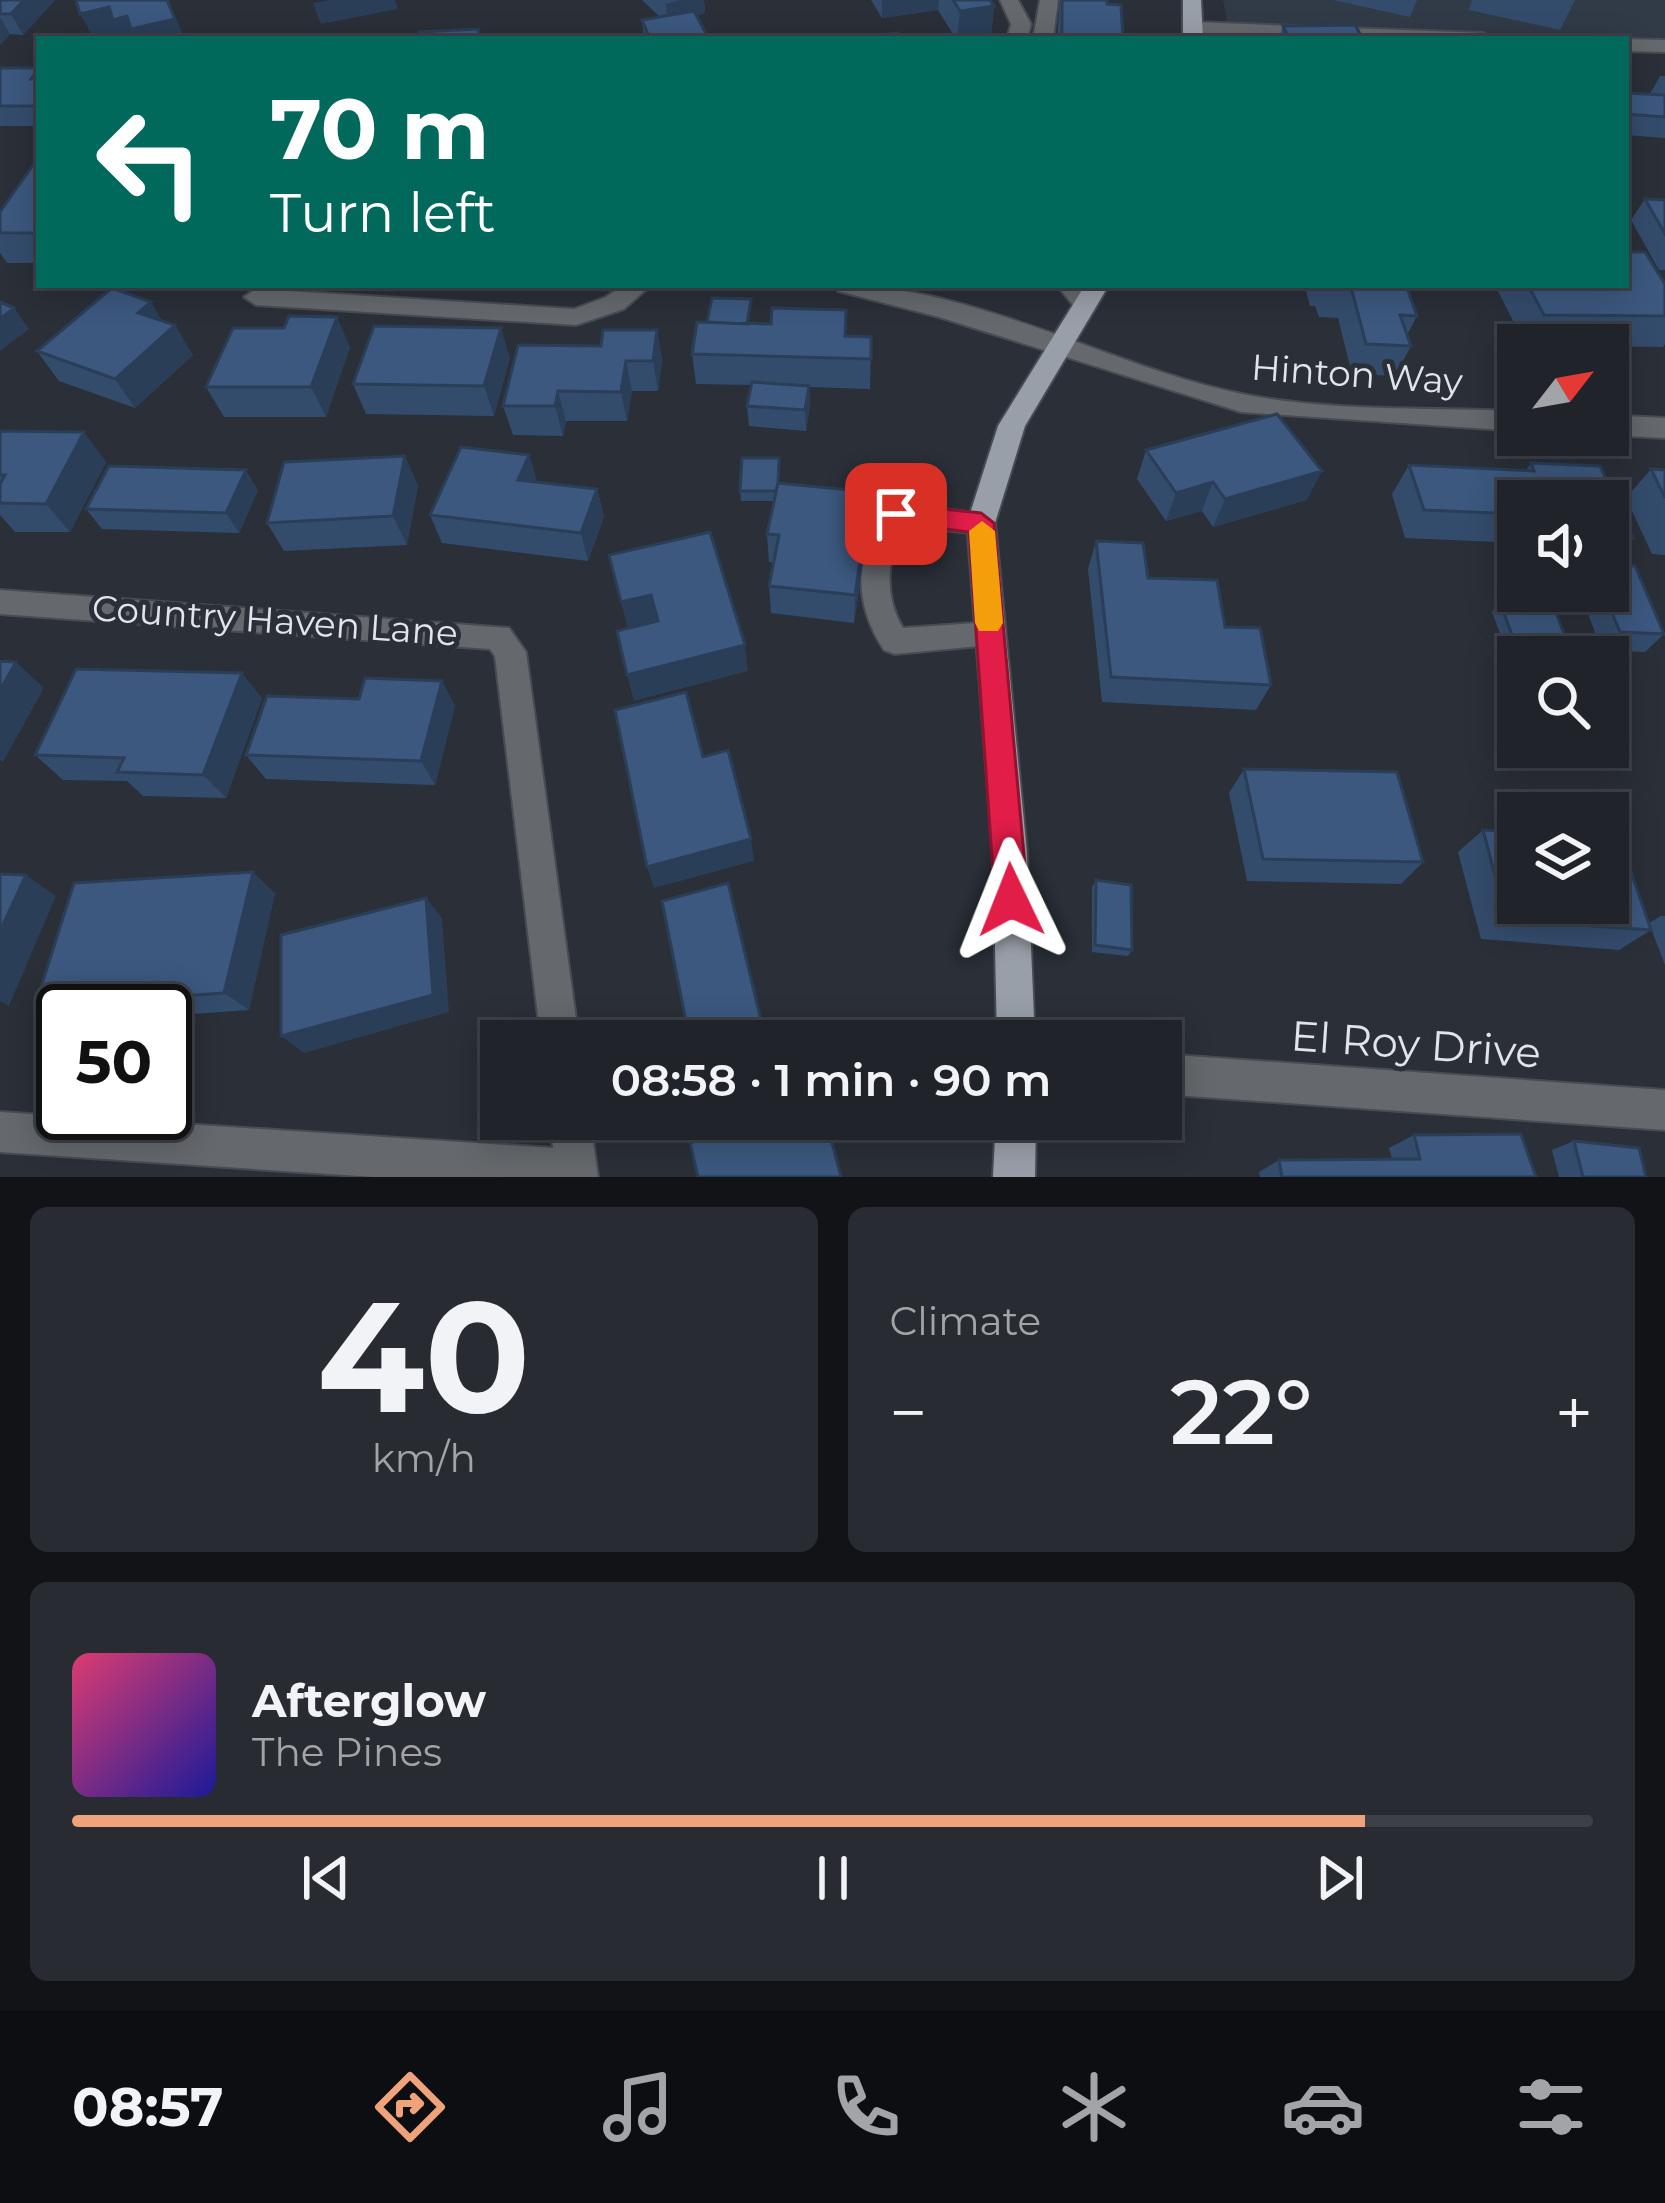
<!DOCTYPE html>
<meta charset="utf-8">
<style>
:root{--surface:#20232a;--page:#282b32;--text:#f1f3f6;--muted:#a2a4a8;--line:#3d4047;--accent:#f0a27a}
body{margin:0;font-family:Montserrat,sans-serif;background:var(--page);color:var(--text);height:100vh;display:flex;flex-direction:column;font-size:45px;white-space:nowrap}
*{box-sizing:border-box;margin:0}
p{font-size:39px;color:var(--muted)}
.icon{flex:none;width:66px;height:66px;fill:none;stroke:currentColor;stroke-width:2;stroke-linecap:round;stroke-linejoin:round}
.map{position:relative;height:1177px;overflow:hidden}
.drawer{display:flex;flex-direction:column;gap:30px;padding:30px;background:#121317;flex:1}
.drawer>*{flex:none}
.banner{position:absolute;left:36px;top:36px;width:1593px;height:252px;border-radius:0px;box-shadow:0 6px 30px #0003,0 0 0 3px var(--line);background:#00695c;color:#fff;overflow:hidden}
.needle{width:78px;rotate:59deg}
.tools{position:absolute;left:1497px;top:324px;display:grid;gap:24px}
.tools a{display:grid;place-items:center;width:132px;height:132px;border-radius:0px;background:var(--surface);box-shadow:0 6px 30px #0003,0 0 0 3px var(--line);font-size:60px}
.speed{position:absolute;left:36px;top:984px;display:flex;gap:24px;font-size:60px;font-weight:700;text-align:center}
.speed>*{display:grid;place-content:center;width:156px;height:156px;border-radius:50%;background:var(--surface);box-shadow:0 6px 30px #0003,0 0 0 3px var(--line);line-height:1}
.speed .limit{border:6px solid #111;border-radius:18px;background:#fff;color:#111}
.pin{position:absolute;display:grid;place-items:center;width:102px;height:102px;color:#fff;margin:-51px;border-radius:24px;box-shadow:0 6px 18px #0006}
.me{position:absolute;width:132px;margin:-66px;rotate:358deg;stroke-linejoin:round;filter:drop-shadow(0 0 9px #0008)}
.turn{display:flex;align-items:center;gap:42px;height:252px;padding:0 36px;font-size:54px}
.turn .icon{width:156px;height:156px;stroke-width:2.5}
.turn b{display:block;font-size:84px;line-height:102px}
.big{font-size:90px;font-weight:600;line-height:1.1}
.drawer .tile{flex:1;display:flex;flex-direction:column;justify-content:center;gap:18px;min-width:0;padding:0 42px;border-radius:18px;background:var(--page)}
.drawer .dial{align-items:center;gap:0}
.dial b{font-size:156px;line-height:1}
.song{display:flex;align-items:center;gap:36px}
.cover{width:144px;height:144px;border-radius:18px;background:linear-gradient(135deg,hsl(340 70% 55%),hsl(240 70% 35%))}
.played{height:12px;border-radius:6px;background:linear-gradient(90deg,var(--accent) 85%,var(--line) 85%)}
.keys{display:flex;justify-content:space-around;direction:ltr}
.heat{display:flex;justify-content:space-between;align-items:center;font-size:66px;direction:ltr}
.drawer .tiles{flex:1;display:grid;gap:30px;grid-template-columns:1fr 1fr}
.tile:last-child{grid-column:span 2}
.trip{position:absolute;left:480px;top:1020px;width:702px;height:120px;border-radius:0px;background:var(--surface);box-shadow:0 6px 30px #0003,0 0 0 3px var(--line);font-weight:600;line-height:120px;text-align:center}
.tab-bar{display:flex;height:192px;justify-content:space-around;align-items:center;background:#0d0e11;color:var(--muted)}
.tab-bar .icon{width:84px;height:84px}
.tab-bar .selected{color:var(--accent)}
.tab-bar b{font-size:54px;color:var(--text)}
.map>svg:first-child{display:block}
</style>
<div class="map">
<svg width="1665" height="1177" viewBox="0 0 1665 1177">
<rect width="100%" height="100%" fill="#2a2f38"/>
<path fill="#313a47" d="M1223,0H1665V42L1228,26Z"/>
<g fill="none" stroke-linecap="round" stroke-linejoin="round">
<g stroke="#474c54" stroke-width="4">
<path id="minor" d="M1000,0H1018L1031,24L1027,39H1007L1011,24Z
M1040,0H1058L1053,39H1033Z
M1194,22L1483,33L1493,39H1329L1187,32L1184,28Z
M1626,39L1665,40V52L1626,51Z
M623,285H651L624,309L576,325L256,305L244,297L256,289L574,309L606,297Z
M835,285C976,285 1106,366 1242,394C1331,412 1428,407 1518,411V431L1241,412L939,317L838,291Z
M1057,285H1083L1097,303L1094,309H1076Z
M1608,415L1665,418V438L1608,435Z
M896,503L991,515L995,523L991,531L981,534L904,526C886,557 884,597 903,628L990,622L1001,626L1005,635L1001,644L895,654L884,650C853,603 854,553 886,506Z
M0,590L509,628L526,652L579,1041H541L495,656L490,649L0,614Z
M1161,1054L1665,1090V1130L1161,1094Z
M0,1112L553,1148L550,1119H590L598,1177H374L0,1152Z"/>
</g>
<g stroke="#474c54" stroke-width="4">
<path id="major" d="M1183,0H1201L1203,39H1183Z
M1085,285H1109L1025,426L995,523L1027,853L1035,1041H997L993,853L967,523L998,426Z
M996,1119H1036L1035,1177H993Z"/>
</g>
<use href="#minor" fill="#65686c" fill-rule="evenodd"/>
<use href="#major" fill="#999fa8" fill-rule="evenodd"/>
</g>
<path fill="#344c6c" d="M0,0H55L23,35L10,34L0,45Z
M642,0H704L705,13L696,16L709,39H644L642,20L660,17Z
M871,0H991L994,6L991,36L956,39L938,10L882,18Z
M1060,0H1107L1123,39H1057Z
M1333,0H1417L1410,17Z
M1472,0H1575L1560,30L1469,10Z
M1283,26L1363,39H1279Z
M0,68H39V126H0Z
M1660,76H1665V138L1626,135V93L1650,94Z
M39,158V263H7L0,253V212Z
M1645,199L1665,200V270H1659L1631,220Z
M1665,284V344L1663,347L1525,345L1495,285Z
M1309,285H1406L1417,316L1407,335L1411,346L1395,376L1352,374L1338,318L1319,317L1315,306H1310L1306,291Z
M751,299L749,324L846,336L871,337L870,389L809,387L810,406L806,431L749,426L747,406L751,385L696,384L692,354L707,322Z
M163,321L193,355L135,408L59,381L37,351Z
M284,328L350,347L326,417H224L206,387Z
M657,330L662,360L658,391H632L627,421H566L563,436L513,435L503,406L601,346Z
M510,358L494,416L366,414L353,384Z
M0,431L106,462L70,532H15L0,515Z
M1146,450L1307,500L1213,527L1202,511L1166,521L1137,479Z
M529,455L537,482L597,489L604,517L588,561L442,543L430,515Z
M1531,463L1600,466L1633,538L1608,565L1635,566L1664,634L1645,652L1602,650L1579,591H1608V501H1518V562L1505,561L1497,542L1405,538L1392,494L1409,465L1526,470Z
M1651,469L1665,470V555L1652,554L1626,498Z
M779,483L870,492L869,521L854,623L771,613L769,586L773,563L769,562L767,534L774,501H741L740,491Z
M418,485L407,545L284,551L267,523Z
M258,490L239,533L102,529L86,509Z
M1096,541L1148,578L1225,627L1271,685L1256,710L1102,702L1088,569Z
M1500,602L1565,637L1557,646L1504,644L1492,612Z
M442,681L455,706L435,785L266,779L246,755L359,699Z
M262,698L226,798L143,796L127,781L63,780L35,755Z
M1244,769L1423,862L1401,884L1247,881L1229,793Z
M1483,830L1651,930L1619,950L1481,939L1458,852Z
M1096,880L1132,950L1128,956L1092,952V887Z
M275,893L249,1010L165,1016V1011H63V1021L35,1006Z
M1661,916H1665V965L1649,923Z
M1414,1135L1536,1177H1260L1259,1172L1279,1160L1392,1159L1389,1148Z
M1574,1141L1646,1177H1559L1552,1150Z"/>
<path fill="#2a3e58" d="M24,0H55L23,35L11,14Z
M168,0L185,39H123L122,37L94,39L80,14L109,7Z
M331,0H395L398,9L321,24L313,3Z
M679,0H704L705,13L668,25L666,4Z
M882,0H939L938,10L882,18Z
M994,6L991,36L957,39L960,11Z
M0,17L10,34L0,45Z
M151,302L168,331L175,325L193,355L135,408L115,379L138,313Z
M14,308L29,329L0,351V319Z
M337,317L350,347L326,417L311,387Z
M501,328L510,358L494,416L484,386Z
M657,330L662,360L658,391L653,361Z
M626,361L632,391L627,421L621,392Z
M809,386L810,406L806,431L805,410Z
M558,391L566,421L563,436L555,406Z
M84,432L106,462L70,532L46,504Z
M529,455L538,484L518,480Z
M405,456L418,485L407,545L393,516Z
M246,470L258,490L239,533L226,513Z
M1322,471L1307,500L1213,527L1225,499Z
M1213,482L1202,511L1166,521L1176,493Z
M597,489L604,517L588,561L581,533Z
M870,492L869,521L854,623L855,595Z
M651,595L657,622L628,629L621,602Z
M745,645L748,671L634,701L627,675Z
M16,662L44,688L3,762L0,760V690Z
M242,673L262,698L226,798L203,775Z
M442,681L455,706L435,785L421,761Z
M751,839L754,861L654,888L647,867Z
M253,872L275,893L249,1010L224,993Z
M26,875L56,896L9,1006L0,1001V931Z
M426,898L442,918L449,1012L304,1053L281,1036Z"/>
<path fill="#3c587e" stroke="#2a3e58" stroke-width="3" d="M0,0H24L11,14H0Z
M76,0H167L175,19L131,29L127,16L113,20L109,7L80,14Z
M953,0H990L994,6L960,11Z
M1062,0H1107V4L1121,5L1123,39H1062Z
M694,11L709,39H650L642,20Z
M1355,25L1363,39H1289L1283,26Z
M479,29L477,39H417L419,32Z
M898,33L901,39L850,38Z
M0,68H39L31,79H39V106H0Z
M1626,93L1665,95V117L1626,114Z
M38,158L39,233H0V212Z
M1645,199L1665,200V234Z
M1626,252H1645L1665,284V316L1544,315L1528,285H1626Z
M1331,285H1406L1417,316L1400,315L1411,346L1366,344L1351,287H1332Z
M112,288L151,302L138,313L175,325L115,379L37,351Z
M712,298L751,299L747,324L707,322Z
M0,302L14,308L0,319Z
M772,308L846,310L845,336L871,337V359L692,354L697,322L771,324Z
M289,316L337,317L311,387H206L233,328H284Z
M374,326L501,328L484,386L353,384Z
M603,330H657L653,361H626L621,392L558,391L555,406H503L518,345L601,346Z
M752,382L809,386L805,410L747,406Z
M1277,414L1322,471L1225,499L1213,482L1176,493L1146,450Z
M0,431L84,432L46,504L0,503V484L5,475H0Z
M461,447L529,455L518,480L597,489L581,533L430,515Z
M405,456L393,516L267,523L284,462Z
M742,458H779L778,483L776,491H740Z
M1531,463L1600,466L1633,538L1608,537V501H1518V514L1424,510L1409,465L1534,471Z
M109,466L246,470L226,513L86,509Z
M1651,469L1665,470V498Z
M778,483L870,492L855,595L769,586L779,535L767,534Z
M710,532L745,645L627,675L617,631L658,621L651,595L621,602L609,555Z
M1096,541L1143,543L1148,578L1217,580L1225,627L1260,628L1271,685L1111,677Z
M1608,565L1635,566L1664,634L1620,632L1603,591H1608Z
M1500,602L1553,604L1565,637L1512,635Z
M0,661L16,662L0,690Z
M76,669L242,673L203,775L117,772L124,758L35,755Z
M365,678L442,681L421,761L246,755L267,696L359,699Z
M686,692L703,757L728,750L751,839L647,867L615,710Z
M1244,769L1397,772L1423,862L1263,859Z
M1483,830L1518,832V903H1608V864L1629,866L1651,930L1507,920Z
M253,872L224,993L35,1006L74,883Z
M0,874L26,875L0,931Z
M1096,880L1131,885L1132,950L1095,945Z
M728,883L766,1041H690L662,901Z
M426,898L433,995L281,1036V935Z
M765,1119H826L841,1177H698L690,1143Z
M1521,1134L1536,1177H1282L1279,1160L1420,1159L1414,1135Z
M1574,1141L1639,1148L1646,1177H1583Z"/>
<path fill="#e11d48" stroke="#92132f" stroke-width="3" d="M896,504L981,513L994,523L1028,900L1023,911L1011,915L1000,911L995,900L969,532L887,521L883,514Z"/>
<path fill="#f59e0b" d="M982,521L995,531L1003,623L998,631H979L975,623L969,531Z"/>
<g text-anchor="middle" stroke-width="10" stroke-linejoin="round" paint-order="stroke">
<g font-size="36" fill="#e1e4ea" stroke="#2a2f38">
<text transform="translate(1357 374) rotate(4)" y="13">Hinton Way</text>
<text transform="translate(275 620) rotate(4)" y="13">Country Haven Lane</text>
</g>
<g font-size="42" fill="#e1e4ea" stroke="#2a2f38">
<text transform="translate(1416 1044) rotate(4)" y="15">El Roy Drive</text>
</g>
</g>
</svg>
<div class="tools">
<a><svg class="needle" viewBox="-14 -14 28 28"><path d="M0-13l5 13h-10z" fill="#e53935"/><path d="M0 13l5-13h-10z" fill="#a2a4a8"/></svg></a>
<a><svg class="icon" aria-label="sound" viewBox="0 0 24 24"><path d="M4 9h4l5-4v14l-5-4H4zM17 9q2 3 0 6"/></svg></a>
<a><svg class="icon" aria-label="search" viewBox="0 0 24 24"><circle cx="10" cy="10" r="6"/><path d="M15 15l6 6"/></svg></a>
<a><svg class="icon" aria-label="layers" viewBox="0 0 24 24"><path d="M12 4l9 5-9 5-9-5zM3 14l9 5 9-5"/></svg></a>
</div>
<div class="speed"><div class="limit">50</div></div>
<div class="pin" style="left:896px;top:514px;background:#d93025"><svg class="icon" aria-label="arrive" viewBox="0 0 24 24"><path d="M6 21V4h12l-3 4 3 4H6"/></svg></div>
<svg class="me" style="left:1011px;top:900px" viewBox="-20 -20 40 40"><path d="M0-17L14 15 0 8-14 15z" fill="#e11d48" stroke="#fff" stroke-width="4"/></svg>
<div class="trip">08:58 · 1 min · 90 m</div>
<div class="banner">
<div class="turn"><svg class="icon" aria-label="left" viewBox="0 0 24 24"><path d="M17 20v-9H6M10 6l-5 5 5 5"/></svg><div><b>70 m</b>Turn left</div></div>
</div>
</div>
<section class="drawer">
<div class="tiles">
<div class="tile dial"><b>40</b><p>km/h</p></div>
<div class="tile"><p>Climate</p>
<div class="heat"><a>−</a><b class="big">22°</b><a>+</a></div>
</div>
<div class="tile">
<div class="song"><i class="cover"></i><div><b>Afterglow</b><p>The Pines</p></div></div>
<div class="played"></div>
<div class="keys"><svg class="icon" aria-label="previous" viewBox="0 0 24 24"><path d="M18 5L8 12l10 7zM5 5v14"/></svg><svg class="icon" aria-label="pause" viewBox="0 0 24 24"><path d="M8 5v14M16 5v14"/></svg><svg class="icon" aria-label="next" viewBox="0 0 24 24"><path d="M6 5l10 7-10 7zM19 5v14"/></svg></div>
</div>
</div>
</section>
<nav class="tab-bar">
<b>08:57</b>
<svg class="icon selected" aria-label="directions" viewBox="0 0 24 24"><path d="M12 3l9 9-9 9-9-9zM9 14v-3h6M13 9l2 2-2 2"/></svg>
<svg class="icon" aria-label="music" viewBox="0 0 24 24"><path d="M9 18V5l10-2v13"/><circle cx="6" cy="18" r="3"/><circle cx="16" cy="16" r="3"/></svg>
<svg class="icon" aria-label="phone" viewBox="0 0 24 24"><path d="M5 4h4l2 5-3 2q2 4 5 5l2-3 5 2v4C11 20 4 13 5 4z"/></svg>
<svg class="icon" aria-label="climate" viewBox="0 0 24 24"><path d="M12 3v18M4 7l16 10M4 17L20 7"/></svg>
<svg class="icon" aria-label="car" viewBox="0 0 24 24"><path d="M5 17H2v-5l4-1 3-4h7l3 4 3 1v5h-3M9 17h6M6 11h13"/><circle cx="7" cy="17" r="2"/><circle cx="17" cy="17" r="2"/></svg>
<svg class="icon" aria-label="filters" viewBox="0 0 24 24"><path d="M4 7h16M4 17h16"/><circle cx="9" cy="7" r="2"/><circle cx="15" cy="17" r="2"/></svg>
</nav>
